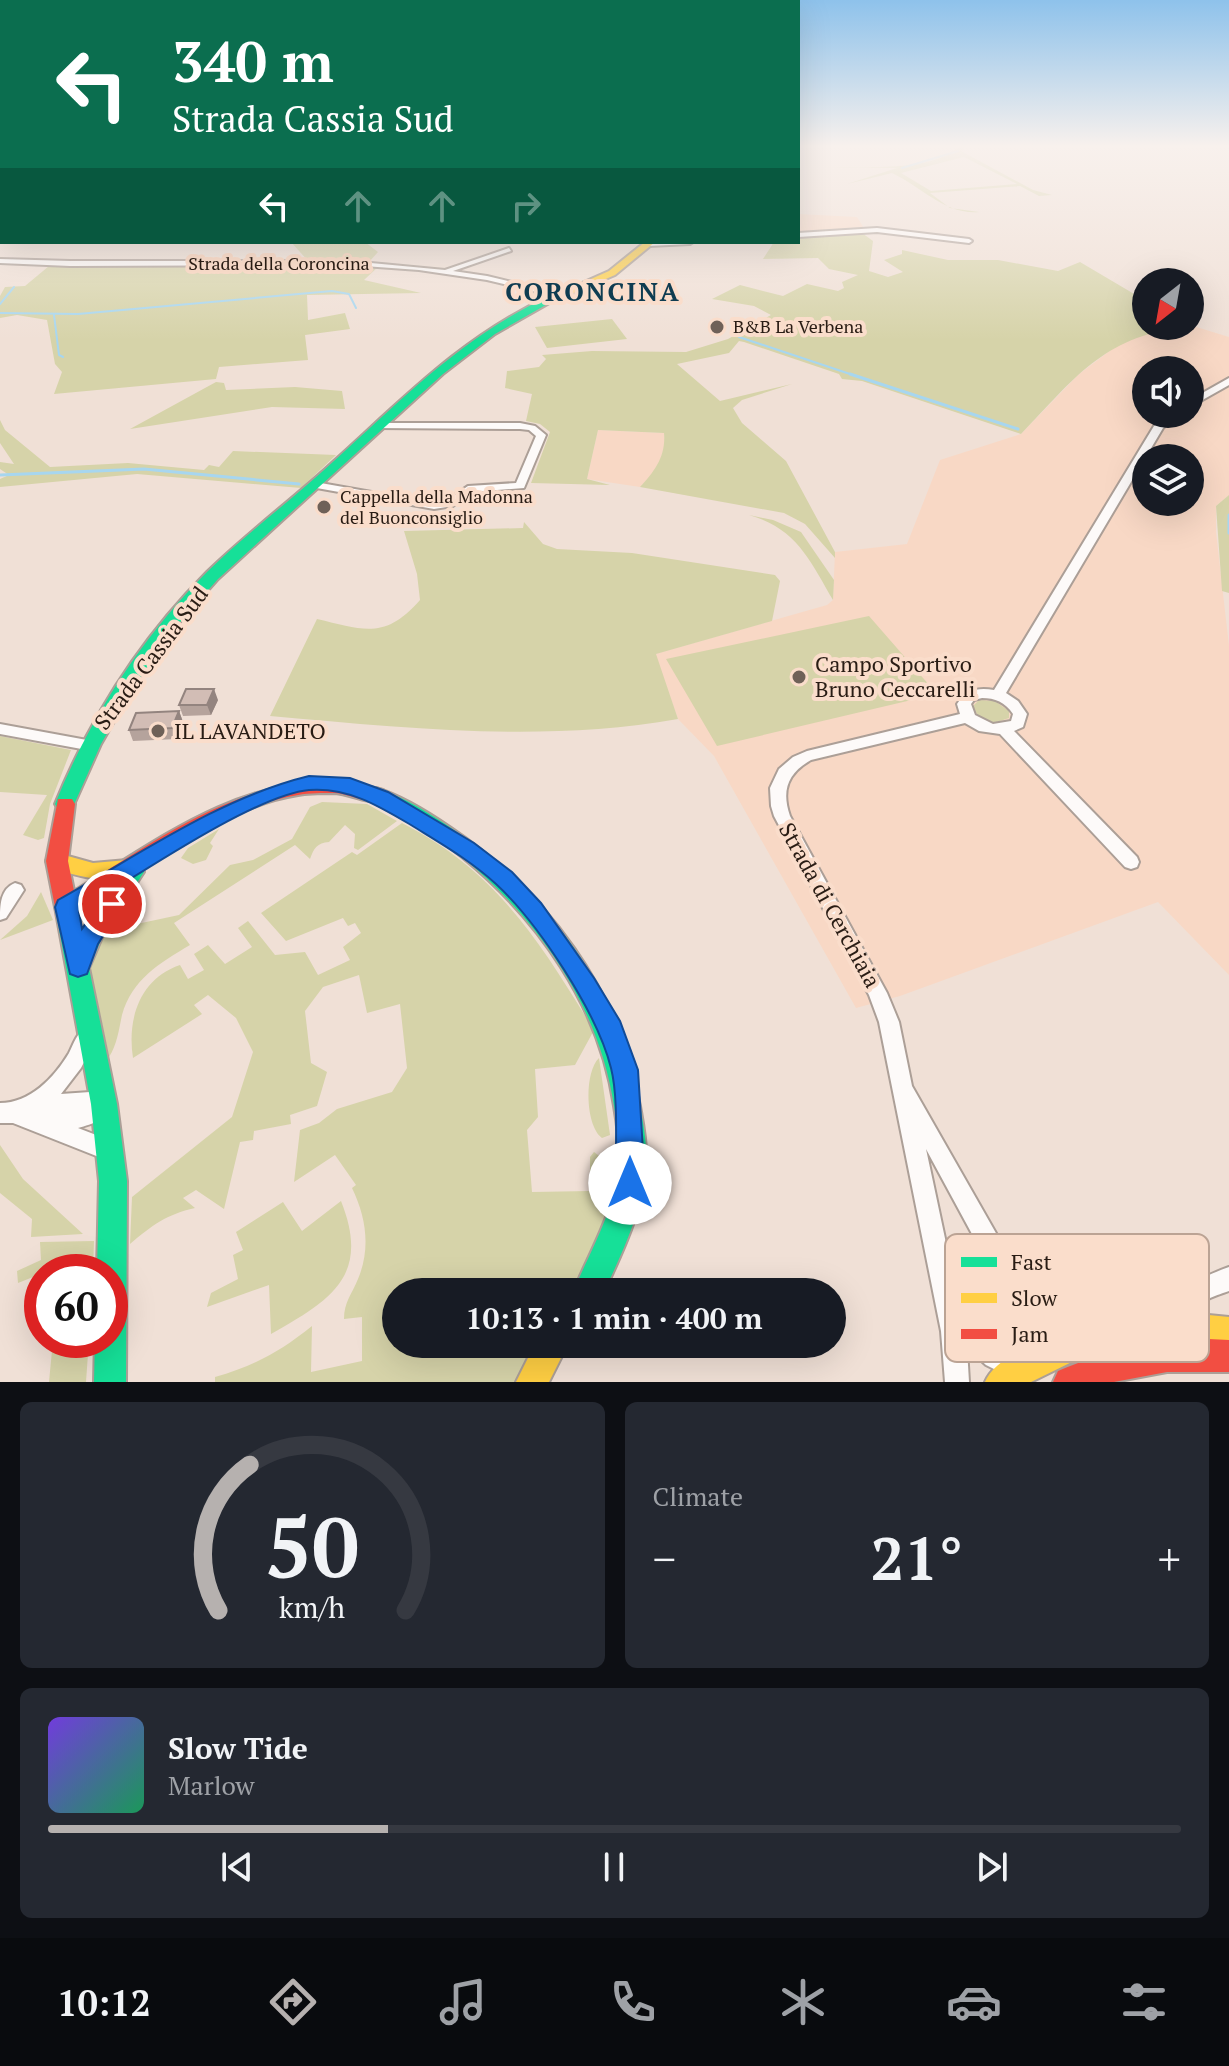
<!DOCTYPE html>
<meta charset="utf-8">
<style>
:root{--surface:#171b24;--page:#242831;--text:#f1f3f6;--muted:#9ea1a6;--line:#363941;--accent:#b6b1af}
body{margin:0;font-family:"PT Serif",serif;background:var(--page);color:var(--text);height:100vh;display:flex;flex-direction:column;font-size:30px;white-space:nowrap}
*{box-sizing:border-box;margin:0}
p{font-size:26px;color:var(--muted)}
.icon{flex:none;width:44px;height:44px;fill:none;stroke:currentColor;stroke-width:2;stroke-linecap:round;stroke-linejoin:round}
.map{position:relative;height:1382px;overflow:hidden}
.details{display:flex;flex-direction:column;gap:20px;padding:20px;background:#0d0f14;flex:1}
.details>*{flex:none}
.guide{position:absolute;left:0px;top:0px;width:800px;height:244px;box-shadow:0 8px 32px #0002;background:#0b6e4f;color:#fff;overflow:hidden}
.needle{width:52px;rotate:211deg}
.tools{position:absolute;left:1132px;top:268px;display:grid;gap:16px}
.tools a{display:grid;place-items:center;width:72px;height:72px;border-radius:50%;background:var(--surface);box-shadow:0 8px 32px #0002;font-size:40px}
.speed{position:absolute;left:24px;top:1254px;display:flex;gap:16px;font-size:40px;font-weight:700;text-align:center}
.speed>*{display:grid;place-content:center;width:104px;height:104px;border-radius:50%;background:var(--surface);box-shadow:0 8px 32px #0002;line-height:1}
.speed .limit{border:12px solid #d22;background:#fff;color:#111}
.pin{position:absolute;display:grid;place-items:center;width:68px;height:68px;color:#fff;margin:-34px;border:4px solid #fff;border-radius:50%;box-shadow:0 2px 8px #0007}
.me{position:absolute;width:88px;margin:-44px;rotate:0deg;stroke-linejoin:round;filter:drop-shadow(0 0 6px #0008)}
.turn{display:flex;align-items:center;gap:28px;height:168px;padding:0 40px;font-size:36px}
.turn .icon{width:104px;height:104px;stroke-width:2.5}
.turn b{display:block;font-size:56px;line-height:68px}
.lanes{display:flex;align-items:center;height:76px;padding:0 40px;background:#0003;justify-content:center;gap:40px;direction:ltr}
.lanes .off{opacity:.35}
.big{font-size:60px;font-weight:800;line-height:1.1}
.details .tile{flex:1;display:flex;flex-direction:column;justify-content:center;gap:12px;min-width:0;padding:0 28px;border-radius:12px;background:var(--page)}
.details .dial{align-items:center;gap:0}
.dial svg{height:208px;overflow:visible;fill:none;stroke:var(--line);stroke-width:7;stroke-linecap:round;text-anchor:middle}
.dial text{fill:var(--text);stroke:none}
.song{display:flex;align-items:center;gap:24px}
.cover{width:96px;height:96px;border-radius:12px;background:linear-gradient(135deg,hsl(260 70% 55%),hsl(150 70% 35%))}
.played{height:8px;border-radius:4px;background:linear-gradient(90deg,var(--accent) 30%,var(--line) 30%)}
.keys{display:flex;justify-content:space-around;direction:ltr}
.heat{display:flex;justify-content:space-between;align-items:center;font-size:44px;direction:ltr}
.details .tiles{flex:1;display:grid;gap:20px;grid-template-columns:1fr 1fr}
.tile:last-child{grid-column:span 2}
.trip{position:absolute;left:382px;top:1278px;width:464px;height:80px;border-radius:40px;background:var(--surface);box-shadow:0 8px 32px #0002;font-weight:800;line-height:80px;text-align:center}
.menu{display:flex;height:128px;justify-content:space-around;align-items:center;background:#090b0e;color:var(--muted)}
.menu .icon{width:56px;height:56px}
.menu .on{color:var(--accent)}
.menu b{font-size:36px;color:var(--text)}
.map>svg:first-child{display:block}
</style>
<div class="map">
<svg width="1229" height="1382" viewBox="0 0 1229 1382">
<rect width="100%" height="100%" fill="#f0e0d6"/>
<path fill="#f8d8c5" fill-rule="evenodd" d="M798,214L857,217L867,233L798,236Z
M1190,325L1229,337V495L1216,506V532L1229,646V975L1158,902L900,996L856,1008L714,756L678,719L655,654L827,605L833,600L835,552L907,544L940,460L1021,434L1078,375L1120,343L1146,333ZM1146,370H1190V414H1146ZM1146,458H1190V502H1146Z
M598,430L664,433L665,445L657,470L640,487L587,479Z"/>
<path fill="#d6d3a9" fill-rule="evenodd" d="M960,146H965L961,151L1033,190L1052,195L1039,196L1020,186L930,193L950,208L979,212C945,215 922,187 892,173L847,184L897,168L826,167C864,166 931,173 960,146ZM964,157L1017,184L931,191L901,173Z
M862,233L873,241L869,271L888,277L903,272L884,260L902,254V250L948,260H998L1058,271L1080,262L1146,301V326H1184C1101,339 1076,377 1021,434L862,381L842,379L839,374L744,342L739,341L729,353L677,364L720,401L792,384L742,400L733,408L742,423L786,461L835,552V558L805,524L784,513L640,487C655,471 666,456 664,433L598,430L587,479L610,485L531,483L550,432L540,424L526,421L532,394L505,388L507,371L539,367L546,359L542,355L592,351L686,352L728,339L771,315L754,306L712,299L740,285L783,296L807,284L838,291L844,288L842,282L858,275L829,269L818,258L763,259L774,242H798V236Z
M291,242H365L378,252L369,262H309Z
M335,264L379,266L364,280L421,293L307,295L308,320L345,313L350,329L305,335L308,360L219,367L216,379L54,394L62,372L55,364L47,320L17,315L0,318V296L5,287L25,286L49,266Z
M612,319L627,339L547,348L535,327Z
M216,382L224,383L226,390L295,387L342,391L345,409L272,407L130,429Z
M0,420L5,430L50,467L128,463L204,470L209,465L219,467L233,451L336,455L301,488L137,474L0,487V479L9,475L0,469V462L14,464L0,443Z
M1229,495V593L1222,591L1216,506Z
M749,515L773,520L801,532L834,580L833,600C810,560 796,528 749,515Z
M524,522L543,544L557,549L632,553L775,575L780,581L772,621L656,654L678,719C542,743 406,728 270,716L317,619C364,630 385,640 420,600L417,574L404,531L523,528Z
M869,616L937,694L717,746L666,659Z
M979,700L995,701L1009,711V718L994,723L978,716L973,706Z
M0,736L71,750L50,804L44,838L38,840L23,835L47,795L0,792Z
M322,802L367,804L397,821L358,850L354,848L355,834L345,825L329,842C317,843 314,848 310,859L295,845L174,923L190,945C160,963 132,979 122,1015C119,1029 117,1045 109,1057L90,966L104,931L179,915L230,865L253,860L292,839L310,807Z
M402,823C494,870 537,937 589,1022L593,1032L575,1065L535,1069L538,1117L527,1130L532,1192L590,1191V1157L594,1152C642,1184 589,1258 568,1292H396V1344H534L517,1382H215V1377C254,1366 281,1351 312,1326L311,1372L362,1361V1317L344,1319C344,1302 352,1294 358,1279C371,1248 366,1217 352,1188L356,1185L335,1155L294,1182L300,1130L319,1123L337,1109L392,1092L407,1068L400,1004L367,1013L359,975L323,987L305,1011L311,1063L327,1072L317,1106L290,1115L291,1124L254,1131L253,1140L240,1142L224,1209L196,1190L183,1198L195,1208C167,1214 151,1226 130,1244L132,1197L232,1117L253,1052L236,1018L208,995L194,1005L202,1014L133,1058C127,1020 139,979 180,965L188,979L204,970L194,954L208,945L225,964L252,947L238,928L248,921L275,955L305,952L318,975L350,960L343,947L361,933L355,923L348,926L343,918L286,941L261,913L352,852L357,855Z
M219,829L210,843L213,846L206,860L193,864L181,858L188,848Z
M41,892L53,920L0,940L27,916Z
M599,1058L610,1135L602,1138C585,1126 584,1072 599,1058Z
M0,1145L23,1179L83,1234L31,1237L32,1219L0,1193Z
M341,1201C371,1276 331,1300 271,1334L269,1285L207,1307L211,1293L238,1279L233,1255L243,1250L236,1232L283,1202L302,1231Z
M94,1241L93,1272H58V1267L18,1283L17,1271L41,1260L40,1242Z
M53,1340H89L86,1382H49Z"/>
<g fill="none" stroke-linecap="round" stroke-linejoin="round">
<path stroke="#a7d6ef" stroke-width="2" d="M902,168L958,151
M0,304L14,287
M0,313L78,314L332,291L349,294L356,308
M54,315L59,355L63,357
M739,337L856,376"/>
<path stroke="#a7d6ef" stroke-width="3" d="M850,374L1018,429
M0,475L144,469L299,484
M1229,515V533"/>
<g stroke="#ac9f97" stroke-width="4">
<path id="street" d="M877,228L969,239L972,241L969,243L877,232L798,237V233Z
M693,242L690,244L649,246L646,244L649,242Z
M509,248L511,251L453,271L487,276L558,293V297L487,280L419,270L350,265L70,266L0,263V259L70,261H350L445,270Z
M1229,378V385L1190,407V400Z
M1167,414H1178L1163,428L1006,693L1018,701L1027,714L1023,727L1014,731L1137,857L1139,862L1137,867L1131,869L1125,867L1000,734L979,731L965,723L811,760C788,773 781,790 790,816L887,993L899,1022L912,1086L1009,1256L1064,1299L1115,1318L1119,1326L1115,1334L1107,1338L1049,1316L1025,1297L1037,1349L1028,1382H1004L1006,1375L986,1365L967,1348L969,1382H945L941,1331L879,1022L869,995L774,816L771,806L770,788L779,769L793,757L807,751L960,714L957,704C966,690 978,687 994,690L1154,426ZM982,698C995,698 1005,702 1013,714L1011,721L993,724L975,715L971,704L974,700ZM926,1149L998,1282L1012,1353L986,1334L961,1297L957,1295Z
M378,423H520L535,426L546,435L524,488L471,492L453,506L434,509L311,487L310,485L315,482L434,503L446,501L468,486L516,483L536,436L529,430L520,429L375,428L373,426Z
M0,724L87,740L92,741L94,745L92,749L87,750L0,734Z
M15,883L21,885L24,890L6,918L0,920C0,906 0,889 15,883Z
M87,1028L94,1031L97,1037L81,1068L61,1094L90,1092L111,1097L114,1104C108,1119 93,1124 78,1128L117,1143L120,1150L117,1157L109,1161L13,1123H0V1103C30,1103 54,1078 69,1053C74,1043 77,1032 87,1028Z
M1229,1267V1291C1218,1295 1201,1299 1195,1311C1192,1317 1192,1324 1189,1330L1181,1334L1173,1330C1157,1294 1202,1277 1229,1267Z"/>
</g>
<g stroke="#ac9f97" stroke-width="4">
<path id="fast" d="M549,296L558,298L495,334L443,374L218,579L174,629L135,685L101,744L72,809H58L55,804C90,718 141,638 207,572C247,533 293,499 334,461C406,396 461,338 549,296Z
M376,788C402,796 428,812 451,828C546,892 621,991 640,1106C643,1123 647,1142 646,1160C645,1206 623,1251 604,1292H573C591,1249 616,1209 619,1161C620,1142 617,1124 614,1106C599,1006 539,920 462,857C434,834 401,817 369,800L366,795L369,790Z
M133,863L141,866L144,872L103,935L89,968L117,1104L127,1181L126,1382H94L95,1340H110V1272H97L99,1181L91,1104L55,907L58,901L66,898L74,901L82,930L125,866Z"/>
</g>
<g stroke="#ac9f97" stroke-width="4">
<path id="slow" d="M645,242H655L615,275L557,300L548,298L609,271Z
M57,853L93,863L127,860L135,863L138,869L135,875C104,885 78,876 49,867L46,861L49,855Z
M1168,1311L1229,1317V1347L1198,1343L1138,1344L1082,1357L1031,1382H985C1003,1339 1125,1314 1168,1311Z
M535,1344H568L549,1382H516Z"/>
</g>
<g stroke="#ac9f97" stroke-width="4">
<path id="jam" d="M337,779L383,790L386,795L383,800C367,805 351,794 335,793C323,793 309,793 298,795C223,806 137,874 74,913L66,916L58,913L55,907L46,861L58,799H72L75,804L68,861L74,891C163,837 229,784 337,779Z
M1208,1339L1229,1340V1372H1167L1114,1382H1053L1058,1371C1107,1350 1154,1340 1208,1339Z"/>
</g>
<use href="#street" fill="#fdfaf9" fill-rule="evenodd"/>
<use href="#fast" fill="#16e098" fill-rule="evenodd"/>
<use href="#slow" fill="#ffcf43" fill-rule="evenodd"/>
<use href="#jam" fill="#f24e42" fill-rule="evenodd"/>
</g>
<path fill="#b5a39c" d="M218,700L211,715L183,716L179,705Z
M179,711L183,722L177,739L133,741L129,730Z"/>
<path fill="#93847f" d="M214,689L218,700L211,715L207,705Z
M179,711L183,722L177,739L172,728Z"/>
<path fill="#d2bdb5" stroke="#93847f" stroke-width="2" d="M186,689H214L207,705H179Z
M179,711L172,728L129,730L136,713Z"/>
<linearGradient id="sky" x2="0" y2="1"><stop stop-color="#8ec2eb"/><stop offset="0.43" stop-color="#f8f1ed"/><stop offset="1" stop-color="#f8f1ed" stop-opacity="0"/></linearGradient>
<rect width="1229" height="340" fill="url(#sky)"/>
<path fill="#1a73e8" stroke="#114b97" stroke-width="2" d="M309,776L350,778L388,792L474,843L512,872L541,903L594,978L620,1021L638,1070L645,1183L640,1193L630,1197L620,1193L616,1183C615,1148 619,1100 611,1068C597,1012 538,923 496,884C470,860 440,843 411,825C379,806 348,787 309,790C254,795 131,880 79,911L82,929C92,915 101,891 120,898L123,904L98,944L87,974L78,977L70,974L55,907L58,900C139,855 219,798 309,776Z"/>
<g fill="#6f6158" stroke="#faddcb" stroke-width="3">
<circle cx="717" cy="327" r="8"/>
<circle cx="324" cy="507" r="8"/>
<circle cx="799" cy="677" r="8"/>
<circle cx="158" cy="731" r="8"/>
</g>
<g text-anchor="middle" stroke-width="8" stroke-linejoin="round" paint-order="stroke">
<g font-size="18" fill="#291c14" stroke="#faddcb">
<text x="279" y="270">Strada della Coroncina</text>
</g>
<g font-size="18" fill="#291c14" stroke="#faddcb" text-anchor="start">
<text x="733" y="333">B&amp;B La Verbena</text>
<text x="340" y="503">Cappella della Madonna<tspan x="340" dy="21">del Buonconsiglio</tspan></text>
</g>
<g font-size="22" fill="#291c14" stroke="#faddcb">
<text transform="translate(151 658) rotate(-53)" y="8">Strada Cassia Sud</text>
<text transform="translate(830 905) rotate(61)" y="8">Strada di Cerchiaia</text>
</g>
<g font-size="22" fill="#291c14" stroke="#faddcb" text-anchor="start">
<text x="815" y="672">Campo Sportivo<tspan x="815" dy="25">Bruno Ceccarelli</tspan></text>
<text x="174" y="739">IL LAVANDETO</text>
</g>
<g font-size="26" font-weight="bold" letter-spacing="2" fill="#0f3c51" stroke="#faddcb">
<text x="593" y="301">CORONCINA</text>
</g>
</g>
<rect x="945" y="1234" width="264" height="128" rx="12" fill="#faddcb" stroke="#bba394" stroke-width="2"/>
<rect x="961" y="1257" width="36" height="10" fill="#16e098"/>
<rect x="961" y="1293" width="36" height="10" fill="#ffcf43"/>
<rect x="961" y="1329" width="36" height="10" fill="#f24e42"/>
<g font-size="22" fill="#291c14">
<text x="1011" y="1270">Fast</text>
<text x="1011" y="1306">Slow</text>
<text x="1011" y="1342">Jam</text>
</g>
</svg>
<div class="tools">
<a><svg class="needle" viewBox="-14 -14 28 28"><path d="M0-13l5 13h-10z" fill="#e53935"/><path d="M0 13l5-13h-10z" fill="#9ea1a6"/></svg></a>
<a><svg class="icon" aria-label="sound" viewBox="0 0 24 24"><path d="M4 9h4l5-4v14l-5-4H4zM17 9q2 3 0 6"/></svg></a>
<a><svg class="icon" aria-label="layers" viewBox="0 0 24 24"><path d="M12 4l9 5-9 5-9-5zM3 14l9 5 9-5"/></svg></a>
</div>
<div class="speed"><div class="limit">60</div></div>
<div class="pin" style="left:112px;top:904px;background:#d93025"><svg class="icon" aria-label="arrive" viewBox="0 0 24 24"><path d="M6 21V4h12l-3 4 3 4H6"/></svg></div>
<svg class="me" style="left:630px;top:1183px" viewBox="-20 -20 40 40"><circle r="19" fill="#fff"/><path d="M0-13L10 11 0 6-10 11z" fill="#1a73e8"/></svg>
<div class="trip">10:13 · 1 min · 400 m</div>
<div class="guide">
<div class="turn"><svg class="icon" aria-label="left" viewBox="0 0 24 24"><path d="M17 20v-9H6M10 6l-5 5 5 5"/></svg><div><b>340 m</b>Strada Cassia Sud</div></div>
<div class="lanes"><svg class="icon" aria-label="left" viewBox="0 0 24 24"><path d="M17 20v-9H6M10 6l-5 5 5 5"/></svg><svg class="icon off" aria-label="ahead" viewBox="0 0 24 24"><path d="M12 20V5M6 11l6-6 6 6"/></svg><svg class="icon off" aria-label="ahead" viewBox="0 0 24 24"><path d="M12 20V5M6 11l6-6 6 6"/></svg><svg class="icon off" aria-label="right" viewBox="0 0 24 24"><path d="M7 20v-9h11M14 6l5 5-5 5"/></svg></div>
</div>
</div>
<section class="details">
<div class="tiles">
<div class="tile dial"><svg viewBox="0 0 100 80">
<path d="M14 69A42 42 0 1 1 86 69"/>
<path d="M14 69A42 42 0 0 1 26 13" stroke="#b6b1af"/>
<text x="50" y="56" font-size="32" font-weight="700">50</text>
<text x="50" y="72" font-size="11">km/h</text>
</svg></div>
<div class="tile"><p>Climate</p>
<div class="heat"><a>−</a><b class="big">21°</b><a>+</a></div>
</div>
<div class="tile">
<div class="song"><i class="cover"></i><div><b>Slow Tide</b><p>Marlow</p></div></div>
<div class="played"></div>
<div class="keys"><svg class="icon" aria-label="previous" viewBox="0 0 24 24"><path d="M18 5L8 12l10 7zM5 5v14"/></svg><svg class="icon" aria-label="pause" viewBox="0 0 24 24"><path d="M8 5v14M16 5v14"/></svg><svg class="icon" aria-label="next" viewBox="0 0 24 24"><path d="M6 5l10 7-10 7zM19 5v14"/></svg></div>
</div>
</div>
</section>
<nav class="menu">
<b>10:12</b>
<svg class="icon on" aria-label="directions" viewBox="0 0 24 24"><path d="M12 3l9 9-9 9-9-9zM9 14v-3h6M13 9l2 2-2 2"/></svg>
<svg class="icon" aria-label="music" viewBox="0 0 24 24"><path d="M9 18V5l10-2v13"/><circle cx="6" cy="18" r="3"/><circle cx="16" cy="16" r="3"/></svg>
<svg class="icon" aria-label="phone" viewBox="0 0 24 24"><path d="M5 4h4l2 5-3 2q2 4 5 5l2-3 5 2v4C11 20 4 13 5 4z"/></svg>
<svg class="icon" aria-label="climate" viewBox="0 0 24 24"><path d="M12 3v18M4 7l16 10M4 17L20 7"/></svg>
<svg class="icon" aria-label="car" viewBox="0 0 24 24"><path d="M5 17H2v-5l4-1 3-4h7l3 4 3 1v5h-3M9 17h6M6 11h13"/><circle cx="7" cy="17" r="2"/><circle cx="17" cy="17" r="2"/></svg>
<svg class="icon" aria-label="filters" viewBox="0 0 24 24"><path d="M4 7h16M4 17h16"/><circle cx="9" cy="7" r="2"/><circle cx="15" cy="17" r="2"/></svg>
</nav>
